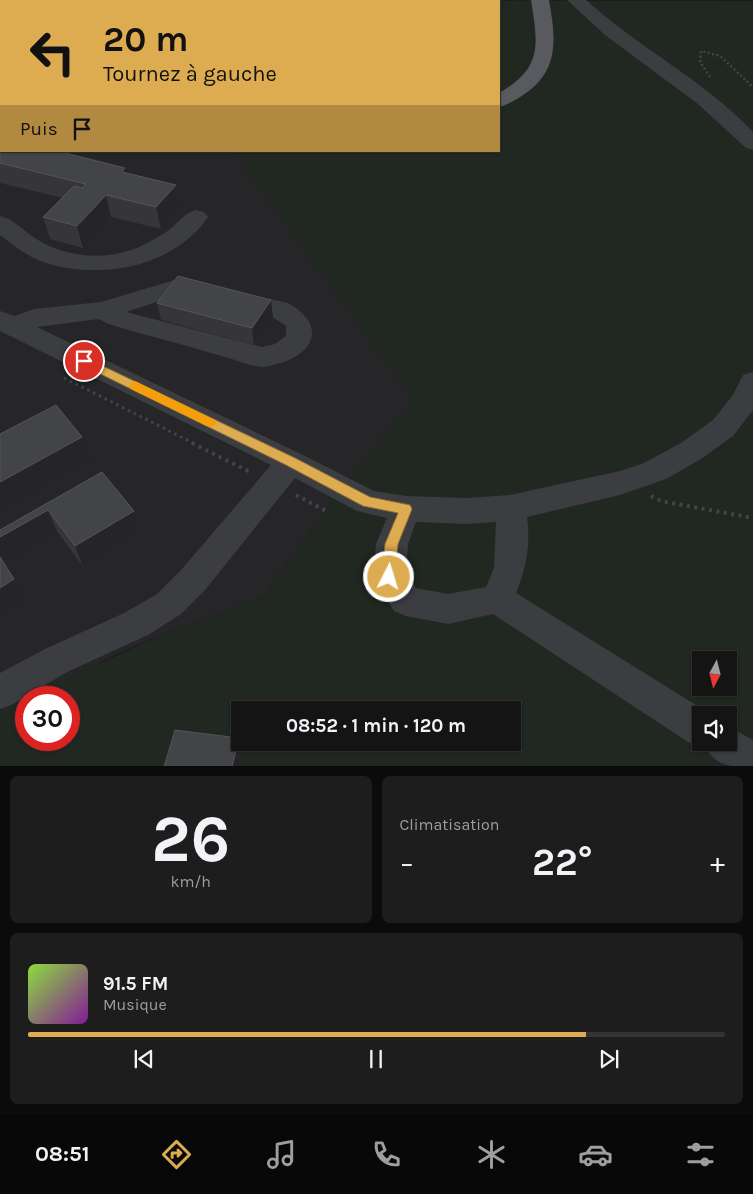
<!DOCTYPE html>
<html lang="fr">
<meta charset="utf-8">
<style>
:root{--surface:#141415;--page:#1d1d1e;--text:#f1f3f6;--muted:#9d9ea0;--line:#333334;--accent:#deac50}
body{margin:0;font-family:Karla,sans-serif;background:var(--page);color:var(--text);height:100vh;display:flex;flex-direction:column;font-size:19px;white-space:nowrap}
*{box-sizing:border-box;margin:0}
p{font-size:16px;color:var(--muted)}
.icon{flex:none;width:28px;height:28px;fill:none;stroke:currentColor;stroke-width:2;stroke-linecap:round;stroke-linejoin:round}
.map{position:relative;height:766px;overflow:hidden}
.sheet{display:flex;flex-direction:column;gap:10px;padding:10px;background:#0b0b0c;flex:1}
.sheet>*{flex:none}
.top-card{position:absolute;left:0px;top:0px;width:500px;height:152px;box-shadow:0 1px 4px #0004,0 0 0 1px var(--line);background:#deac50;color:#111;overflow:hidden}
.needle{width:32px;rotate:187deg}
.tools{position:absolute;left:692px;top:651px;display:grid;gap:10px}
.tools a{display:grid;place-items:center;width:45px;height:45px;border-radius:0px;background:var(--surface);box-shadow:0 1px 4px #0004,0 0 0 1px var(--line);font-size:25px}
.speed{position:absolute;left:15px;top:686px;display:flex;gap:10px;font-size:25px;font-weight:700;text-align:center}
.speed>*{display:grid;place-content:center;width:65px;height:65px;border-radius:50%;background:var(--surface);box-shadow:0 1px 4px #0004,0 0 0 1px var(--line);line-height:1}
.speed .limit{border:8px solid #d22;background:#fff;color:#111}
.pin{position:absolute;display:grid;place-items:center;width:42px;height:42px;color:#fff;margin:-21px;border:2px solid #fff;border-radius:50%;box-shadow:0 1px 5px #0007}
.me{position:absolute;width:55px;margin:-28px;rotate:5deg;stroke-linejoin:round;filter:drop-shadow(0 0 4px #0008)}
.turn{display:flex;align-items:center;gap:18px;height:105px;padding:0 20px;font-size:22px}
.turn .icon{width:65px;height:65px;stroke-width:2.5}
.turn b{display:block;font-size:35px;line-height:42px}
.then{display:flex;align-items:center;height:48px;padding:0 20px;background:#0003;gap:10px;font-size:19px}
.big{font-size:38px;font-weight:700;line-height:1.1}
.sheet .card{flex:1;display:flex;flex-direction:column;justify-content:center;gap:8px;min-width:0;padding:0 18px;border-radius:8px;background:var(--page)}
.sheet .dial{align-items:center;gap:0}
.dial b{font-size:65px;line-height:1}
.song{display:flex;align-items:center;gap:15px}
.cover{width:60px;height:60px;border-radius:8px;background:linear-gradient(135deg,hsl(90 70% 55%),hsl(290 70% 35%))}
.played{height:5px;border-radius:2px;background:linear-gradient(90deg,var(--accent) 80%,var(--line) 80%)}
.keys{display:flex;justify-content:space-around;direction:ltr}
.heat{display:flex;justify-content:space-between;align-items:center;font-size:28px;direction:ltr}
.sheet .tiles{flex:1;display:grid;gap:10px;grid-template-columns:1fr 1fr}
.card:last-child{grid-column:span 2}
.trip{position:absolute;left:231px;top:701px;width:290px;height:50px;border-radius:0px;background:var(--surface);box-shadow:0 1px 4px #0004,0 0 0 1px var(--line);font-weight:700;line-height:50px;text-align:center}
.dock{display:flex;height:80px;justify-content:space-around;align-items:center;background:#080808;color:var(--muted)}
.dock .icon{width:35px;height:35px}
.dock .active{color:var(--accent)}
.dock b{font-size:22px;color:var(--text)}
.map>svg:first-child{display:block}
</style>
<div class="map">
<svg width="753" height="767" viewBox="0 0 753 767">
<rect width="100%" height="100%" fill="#1a1a1c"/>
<path fill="#262629" d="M0,0L104,1H1V151H233L414,399L333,501L262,598L170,631L115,655L33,697L26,698V701L0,716Z"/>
<path fill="#212721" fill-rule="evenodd" d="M104,0L753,1V766H0V716L26,701V740H69V698L33,697L63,680L170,631L262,598L333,501L413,400L233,151H499V1ZM701,660H729V688H701ZM240,710H512V742H240ZM701,715H729V742H701Z"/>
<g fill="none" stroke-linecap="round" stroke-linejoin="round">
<path stroke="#424448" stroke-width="2.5" stroke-dasharray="2 2.5" stroke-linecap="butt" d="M710,77L700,62L701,51L720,56L753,87"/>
<path stroke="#424448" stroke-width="3" stroke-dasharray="2.5 4" stroke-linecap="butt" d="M64,378L195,444"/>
<path stroke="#424448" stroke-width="4" stroke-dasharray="3 4.5" stroke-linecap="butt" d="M192,443L250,472
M296,495L326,511
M651,496L661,501L753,518"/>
<path fill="#3c3d41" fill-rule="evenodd" d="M567,0H586C639,48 704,80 753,132V150L746,148L698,104L605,35Z
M0,18H1V29H0Z
M0,101H1V113H0Z
M196,210L204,212L208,217C173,269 94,282 38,260C24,254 12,244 0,235V216C14,219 24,231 35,238C65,258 106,261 139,247C149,242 159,237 169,230C178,223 184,213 196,210Z
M178,279L288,303C323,322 319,351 281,363C275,364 268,367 262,367C248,366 232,358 218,355C181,344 145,335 108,324L99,319L37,327L301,454L374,491L406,496L466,498L510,495L620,471L644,463L681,443L713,420L733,395L743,375L753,372V410L733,436L701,459L666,479L620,495L527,517C531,545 526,568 516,593L712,715H701V742H729V727L753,740V767C732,767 714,767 705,745L701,747L688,742L493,614L448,624L406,616L394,611L373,577L376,544L387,518L357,511L295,478L205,590L181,614L148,635L69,671L13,704L0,709V673L45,649L124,613L157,594L181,570L271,465L0,331V311L15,316L34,309L101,302ZM178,295L271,316L286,326V336L275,344L262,347L126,312ZM416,522L466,524L496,522L494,568L486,587L448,594L416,588L406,574L408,544Z"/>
<path fill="#585a5f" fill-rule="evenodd" d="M121,0H139L140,1H122Z
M531,0H549C555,34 560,66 530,90C521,97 510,104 499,107V93C543,68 538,45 531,0Z"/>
</g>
<path fill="#36363a" d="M0,0H45V1H1V10H0Z
M0,49L1,50V84H0Z
M0,137L127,173L176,185L180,206L161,229L111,217L83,248L50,239L43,217L63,198L0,183Z
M157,303L273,317L254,345L161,320Z
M102,472L134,511L140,532L83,567L57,531L3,562L14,579L25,600L0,615V530Z"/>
<path fill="#252528" d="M24,0H45V1H24Z
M125,168L130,189L122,172Z
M176,185L180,206L161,229L156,207Z
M106,195L111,217L83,248L77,226Z
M271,300L273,317L254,345L252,328Z
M82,437L90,459L0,509V482Z
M48,510L57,531L1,564L0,561V537Z
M134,511L140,532L83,567L75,546Z
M14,579L25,600L0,615V588Z
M239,738L241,747L237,767H232Z"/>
<path fill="#434447" stroke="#545559" d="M0,49L1,50V69H0Z
M0,137L1,138V151H57L125,168L122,172L176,185L156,207L106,195L77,226L43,217L74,186L82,188L86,184L0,163Z
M178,276L271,300L252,328L157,303Z
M56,405L82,437L0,482V434Z
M102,472L134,511L75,546L48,510L0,537V530Z
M0,557L14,579L0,588Z
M175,730L239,738L232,767H164Z"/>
<path fill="#deac50" stroke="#907034" d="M84,357L295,458L370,497L410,505L412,509L398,544L394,581L389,582L384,581L382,577L385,544L398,513L363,506L286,465L80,364L78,361L80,358Z"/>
<path fill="#f59e0b" d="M135,381L215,420L217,423L211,427L207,426L131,389L129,386L131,383Z"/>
</svg>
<div class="tools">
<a><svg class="needle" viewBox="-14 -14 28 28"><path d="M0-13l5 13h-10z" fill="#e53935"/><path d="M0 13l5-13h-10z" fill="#9d9ea0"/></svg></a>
<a><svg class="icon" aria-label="sound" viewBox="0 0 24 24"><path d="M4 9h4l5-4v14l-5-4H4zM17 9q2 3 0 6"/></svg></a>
</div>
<div class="speed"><div class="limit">30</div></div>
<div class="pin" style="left:84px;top:361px;background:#d93025"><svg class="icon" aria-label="arrive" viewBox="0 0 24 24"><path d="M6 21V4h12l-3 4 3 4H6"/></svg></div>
<svg class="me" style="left:389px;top:577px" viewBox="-20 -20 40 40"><circle r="17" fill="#deac50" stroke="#fff" stroke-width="3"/><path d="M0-11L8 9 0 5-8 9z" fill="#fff"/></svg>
<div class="trip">08:52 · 1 min · 120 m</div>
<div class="top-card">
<div class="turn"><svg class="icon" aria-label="left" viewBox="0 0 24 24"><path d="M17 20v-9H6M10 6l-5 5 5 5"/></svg><div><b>20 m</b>Tournez à gauche</div></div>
<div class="then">Puis<svg class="icon" aria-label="arrive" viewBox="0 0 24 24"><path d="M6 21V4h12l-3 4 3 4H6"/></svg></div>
</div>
</div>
<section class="sheet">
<div class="tiles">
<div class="card dial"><b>26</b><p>km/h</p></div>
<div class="card"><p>Climatisation</p>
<div class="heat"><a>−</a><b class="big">22°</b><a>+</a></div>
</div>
<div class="card">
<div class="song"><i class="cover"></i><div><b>91.5 FM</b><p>Musique</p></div></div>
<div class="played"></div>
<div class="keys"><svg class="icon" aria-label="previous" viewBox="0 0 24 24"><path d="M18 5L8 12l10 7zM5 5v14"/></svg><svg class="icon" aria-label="pause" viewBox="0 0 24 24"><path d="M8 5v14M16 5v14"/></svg><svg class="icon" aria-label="next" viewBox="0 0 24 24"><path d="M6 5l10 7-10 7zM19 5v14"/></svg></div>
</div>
</div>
</section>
<nav class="dock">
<b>08:51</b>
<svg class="icon active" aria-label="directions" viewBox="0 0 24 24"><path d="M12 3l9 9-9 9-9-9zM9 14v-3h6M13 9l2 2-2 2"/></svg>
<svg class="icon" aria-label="music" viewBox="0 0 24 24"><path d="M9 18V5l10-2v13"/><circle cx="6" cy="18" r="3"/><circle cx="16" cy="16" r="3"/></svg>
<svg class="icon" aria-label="phone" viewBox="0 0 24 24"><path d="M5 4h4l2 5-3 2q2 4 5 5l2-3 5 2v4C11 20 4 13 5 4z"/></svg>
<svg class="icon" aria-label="climate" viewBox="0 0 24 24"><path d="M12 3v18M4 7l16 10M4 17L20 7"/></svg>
<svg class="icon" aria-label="car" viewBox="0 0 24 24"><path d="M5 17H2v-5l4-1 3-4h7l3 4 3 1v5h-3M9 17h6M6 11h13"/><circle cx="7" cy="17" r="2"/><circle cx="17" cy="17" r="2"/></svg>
<svg class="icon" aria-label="filters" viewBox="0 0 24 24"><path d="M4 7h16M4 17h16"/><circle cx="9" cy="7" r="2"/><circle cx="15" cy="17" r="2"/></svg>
</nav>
